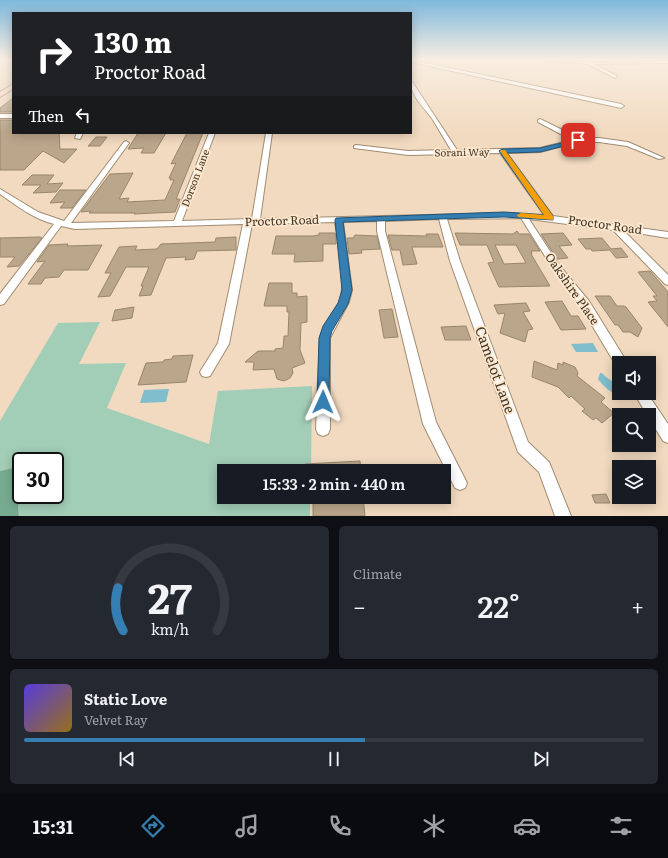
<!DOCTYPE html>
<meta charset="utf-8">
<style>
:root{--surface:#171b24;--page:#242831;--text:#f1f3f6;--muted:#9ea1a6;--line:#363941;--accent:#347eb2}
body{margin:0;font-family:Literata,serif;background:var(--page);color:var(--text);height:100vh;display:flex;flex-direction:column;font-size:15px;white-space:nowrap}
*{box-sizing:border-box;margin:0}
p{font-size:13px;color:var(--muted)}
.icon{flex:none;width:22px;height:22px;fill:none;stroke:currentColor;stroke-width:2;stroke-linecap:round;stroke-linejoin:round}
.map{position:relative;height:516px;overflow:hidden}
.panel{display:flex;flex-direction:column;gap:10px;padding:10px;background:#0d0f14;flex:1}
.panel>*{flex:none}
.top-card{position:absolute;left:12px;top:12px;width:400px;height:122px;border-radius:0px;box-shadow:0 2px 10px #0003;background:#202124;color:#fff;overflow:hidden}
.tools{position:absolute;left:612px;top:356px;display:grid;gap:8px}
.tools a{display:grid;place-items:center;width:44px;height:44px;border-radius:0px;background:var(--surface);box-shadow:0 2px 10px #0003;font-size:20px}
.speed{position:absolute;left:12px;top:452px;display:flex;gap:8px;font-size:20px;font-weight:700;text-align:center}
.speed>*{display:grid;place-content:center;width:52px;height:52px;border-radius:50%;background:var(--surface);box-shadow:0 2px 10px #0003;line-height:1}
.speed .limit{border:2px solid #111;border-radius:6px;background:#fff;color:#111}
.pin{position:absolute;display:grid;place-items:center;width:34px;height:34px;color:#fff;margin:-17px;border-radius:8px;box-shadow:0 2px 6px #0006}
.me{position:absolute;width:44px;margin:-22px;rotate:1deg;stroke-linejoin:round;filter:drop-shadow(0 0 3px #0008)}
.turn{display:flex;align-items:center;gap:14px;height:84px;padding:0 16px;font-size:18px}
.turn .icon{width:52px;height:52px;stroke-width:2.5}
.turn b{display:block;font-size:28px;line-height:34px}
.then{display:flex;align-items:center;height:38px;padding:0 16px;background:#0003;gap:8px;font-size:15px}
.big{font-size:30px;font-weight:600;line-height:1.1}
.panel .card{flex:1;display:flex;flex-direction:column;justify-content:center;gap:6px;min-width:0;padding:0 14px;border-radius:6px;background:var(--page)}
.panel .dial{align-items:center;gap:0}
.dial svg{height:104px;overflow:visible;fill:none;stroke:var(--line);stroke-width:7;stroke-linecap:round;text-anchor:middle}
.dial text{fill:var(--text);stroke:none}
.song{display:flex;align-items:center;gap:12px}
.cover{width:48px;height:48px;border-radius:6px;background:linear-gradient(135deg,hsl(250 70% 55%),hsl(40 70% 35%))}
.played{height:4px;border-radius:2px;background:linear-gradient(90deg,var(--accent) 55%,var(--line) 55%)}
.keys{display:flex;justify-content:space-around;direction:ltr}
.heat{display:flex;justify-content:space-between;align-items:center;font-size:22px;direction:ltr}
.panel .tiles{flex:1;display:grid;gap:10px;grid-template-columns:1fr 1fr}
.card:last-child{grid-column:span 2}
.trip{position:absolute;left:217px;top:464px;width:234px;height:40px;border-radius:0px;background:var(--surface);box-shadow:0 2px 10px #0003;font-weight:600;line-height:40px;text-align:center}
.menu{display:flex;height:64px;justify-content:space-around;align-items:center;background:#090b0e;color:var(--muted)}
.menu .icon{width:28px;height:28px}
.menu .current{color:var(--accent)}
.menu b{font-size:18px;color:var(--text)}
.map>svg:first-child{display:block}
</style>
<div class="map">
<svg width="668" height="516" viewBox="0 0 668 516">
<rect width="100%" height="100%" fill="#f1dabf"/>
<path fill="#a2cdb7" d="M100,322L79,364L126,363L107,408L209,444L218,391L312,386L311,471H224V497H310V516H19L18,506L22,495H55V461H21V466L0,471V421L58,323Z"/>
<path fill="#77ab91" d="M21,466L22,495L18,506L19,516H0V471Z"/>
<path fill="#80bdcd" d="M593,343L598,352H576L571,344Z
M600,373H602C610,382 618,381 619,395C613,395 601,384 598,379Z
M169,389L166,402L140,403L144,390Z"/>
<path fill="#baa68b" stroke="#98866b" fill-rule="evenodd" d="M13,98V112H0V108Z
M0,120H13V133H59L60,149H77L64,163L43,151L24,170H0Z
M138,133H166L154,153H141L144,148L128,149Z
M187,133H203L176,199H180L175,212L134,214L135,213H89L91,211L81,212L110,174L133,173L119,199L129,198L127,202L165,200L174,180H170L171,178H169L176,163L171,164Z
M96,137H107L100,146H88Z
M32,175H54L47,184L63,183L56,192L33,193L41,185H22Z
M60,190H86L72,208H60L65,202L50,203Z
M517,231L519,234H529L540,251H531L532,254H531L550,286L499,287L488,263L494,262L487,245H460L455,233L513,234ZM495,245H516L526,263L504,264Z
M319,233H335L336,236V244H323V261L294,262L295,254H272L276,236H313L319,235Z
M563,233L572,245L559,246L568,258L557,259L541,234Z
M426,234H438L443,247H412L417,264L403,265L400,250H392L388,235L427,236Z
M355,235L377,236L380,249L361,250L362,253L349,254L347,238H353Z
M236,237V250L197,251L194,259L185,260L186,257L166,258L151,295L139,296L143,286H141L149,267H126L110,296L98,297L111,273H105L119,247L137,246L135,250L157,249L161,244L215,242L216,238Z
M0,238L40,237L42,238L19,266L7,267L15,257H0Z
M602,238L611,249L621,248L628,257L616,258L610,250L592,251L591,249H586L578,239Z
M68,244L67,246L102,245L88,270H64L59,277L45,278L41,284H28L45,261L37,262L49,245Z
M650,271L668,292V327L648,302L657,301L653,296H657L638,272Z
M269,283H292V293H297V297L307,296V322L301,323L300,350L305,363L292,368L293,373L290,378L284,381L277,379L274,369L253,370L254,362H245L258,351H275V349L283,348L284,336H288L289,312H287V306H264Z
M595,296H610L617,306H624L626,307L642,328L638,337L630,332H623L618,325H615Z
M562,301L571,316H578L586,329L561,330L545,302Z
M526,303L530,311L523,312L533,329L528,330L525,342L500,333L505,313L498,314L494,305Z
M134,307L132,318L112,321L115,310Z
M392,309L398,337L384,338L379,310Z
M466,326L471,340H445L441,327Z
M193,355L186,382L138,385L146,363L163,362L164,360L172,359L173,356Z
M534,361L557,370L558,363L563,365V362L575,367L578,373L577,376L605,398L601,402L614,413L602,423L596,418L593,420L582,411L585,409L571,396L569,398L558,387L532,377Z
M360,461L361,471H305V464Z
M606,494L610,503H595L592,495Z
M313,497H363L365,516H313Z"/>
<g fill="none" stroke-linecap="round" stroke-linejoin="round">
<g stroke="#a08c72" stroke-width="2">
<path id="minor" d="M411,60L621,104L624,106L621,108L411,62Z
M543,60L608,63L668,61V63L594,64L617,76L615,78L588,64Z
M411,82L413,83L457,150L540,148L572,140L538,122V120L540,119L579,138H599L628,142L664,158L659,159L627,146L599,142H578L540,152L507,153L553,216L668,232V238L624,231L668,275V285L665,284L613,230L529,219L559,265L589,301L625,359L627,363H619V367H617L581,307L553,269L521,218L447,219L460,261L528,442L549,462L571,516H555L539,472L518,452L450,261L439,219L385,221V231L436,422L467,483L465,488L460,490L455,488L423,424L377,231V221L343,222L352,290L349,302L330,338V429L328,434L323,436L318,434L316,429L320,338C325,324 335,313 340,300C346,281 338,242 335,222L252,224L229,344L210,376L206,377L202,376L200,372L218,343L243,224L75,229L61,226L4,304L0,305V294L54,224C34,219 17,206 0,194V189L38,212L64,221L124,142L126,141L129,143L71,223L174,221L209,133H215L182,221L252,219L266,133H272L260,219L514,213L544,215L500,153L408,155L354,148V146L356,145L408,151L451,150C445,140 439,130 433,120C425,108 411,97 411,82Z
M0,114H13V118H0Z
M77,133H83L80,139L75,138Z
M634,393H647L668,424V443L663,441L649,418V415H647Z"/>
</g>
<g stroke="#a08c72" stroke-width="2">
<path id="secondary" d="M13,84V89L0,97V92Z"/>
</g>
<use href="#minor" fill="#fff" fill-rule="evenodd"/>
<use href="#secondary" fill="#fed4d1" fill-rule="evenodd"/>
</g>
<linearGradient id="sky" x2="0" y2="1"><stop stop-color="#7eb8dd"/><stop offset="0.45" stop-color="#f9eee2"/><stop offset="1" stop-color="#f9eee2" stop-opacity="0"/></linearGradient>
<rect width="668" height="133" fill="url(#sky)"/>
<path fill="#347eb2" stroke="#225274" d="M578,139L581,140L580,142L540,152L507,153L553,216V220L504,217L343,222L352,290L348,304L332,331L330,338L329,402L327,406L323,408L319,406L317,402L319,338L323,326L338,303L342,290L335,220L336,218L504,212L544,215L499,151L502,149L540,148Z"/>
<path fill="#f59e0b" d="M501,150H505L553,216V220L518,217L517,215L521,213L544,215L500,151Z"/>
<g text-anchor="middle" stroke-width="3.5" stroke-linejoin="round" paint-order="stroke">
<g font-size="10" fill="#3e362b" stroke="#fee7cc">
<text transform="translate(462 152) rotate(-1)" y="4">Sorani Way</text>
<text transform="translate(195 178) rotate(-69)" y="4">Dorson Lane</text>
</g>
<g font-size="12" fill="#3e362b" stroke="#fee7cc">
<text transform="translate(282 221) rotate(-2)" y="4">Proctor Road</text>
<text transform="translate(605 225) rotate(8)" y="4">Proctor Road</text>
<text transform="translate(572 289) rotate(55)" y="4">Oakshire Place</text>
</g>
<g font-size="14" fill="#3e362b" stroke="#fee7cc">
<text transform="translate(495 370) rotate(70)" y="5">Camelot Lane</text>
</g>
</g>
</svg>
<div class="tools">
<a><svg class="icon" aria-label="sound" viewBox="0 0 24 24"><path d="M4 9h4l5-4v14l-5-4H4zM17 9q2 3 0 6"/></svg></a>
<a><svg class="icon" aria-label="search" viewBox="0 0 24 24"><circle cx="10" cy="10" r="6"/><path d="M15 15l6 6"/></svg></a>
<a><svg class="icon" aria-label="layers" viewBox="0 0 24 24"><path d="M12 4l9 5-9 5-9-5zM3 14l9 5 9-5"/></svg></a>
</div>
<div class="speed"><div class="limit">30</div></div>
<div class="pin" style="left:578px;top:140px;background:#d93025"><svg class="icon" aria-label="arrive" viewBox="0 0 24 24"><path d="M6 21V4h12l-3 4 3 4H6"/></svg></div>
<svg class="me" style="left:323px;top:402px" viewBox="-20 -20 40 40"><path d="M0-17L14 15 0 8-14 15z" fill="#347eb2" stroke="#fff" stroke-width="4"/></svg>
<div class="trip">15:33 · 2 min · 440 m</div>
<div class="top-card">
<div class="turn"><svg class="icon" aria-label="right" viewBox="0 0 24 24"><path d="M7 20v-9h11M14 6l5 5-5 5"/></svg><div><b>130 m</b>Proctor Road</div></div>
<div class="then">Then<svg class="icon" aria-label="left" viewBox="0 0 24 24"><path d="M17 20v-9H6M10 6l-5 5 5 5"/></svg></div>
</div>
</div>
<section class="panel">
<div class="tiles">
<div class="card dial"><svg viewBox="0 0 100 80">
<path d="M14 69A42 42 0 1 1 86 69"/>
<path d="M14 69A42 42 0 0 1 10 36" stroke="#347eb2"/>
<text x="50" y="56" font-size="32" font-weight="700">27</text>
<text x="50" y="72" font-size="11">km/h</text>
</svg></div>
<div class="card"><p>Climate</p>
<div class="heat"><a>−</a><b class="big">22°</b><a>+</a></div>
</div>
<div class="card">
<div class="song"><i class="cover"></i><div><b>Static Love</b><p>Velvet Ray</p></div></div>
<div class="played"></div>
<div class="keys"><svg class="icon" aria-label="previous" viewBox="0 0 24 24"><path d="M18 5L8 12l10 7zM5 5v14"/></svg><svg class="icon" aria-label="pause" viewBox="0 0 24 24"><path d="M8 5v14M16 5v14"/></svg><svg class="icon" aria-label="next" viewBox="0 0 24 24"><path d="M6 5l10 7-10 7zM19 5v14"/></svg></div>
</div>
</div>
</section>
<nav class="menu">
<b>15:31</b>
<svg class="icon current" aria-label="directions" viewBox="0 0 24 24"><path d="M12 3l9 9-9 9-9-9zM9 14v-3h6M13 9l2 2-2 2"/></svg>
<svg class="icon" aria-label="music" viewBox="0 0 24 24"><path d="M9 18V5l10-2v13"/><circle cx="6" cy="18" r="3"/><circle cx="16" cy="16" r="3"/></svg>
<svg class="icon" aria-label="phone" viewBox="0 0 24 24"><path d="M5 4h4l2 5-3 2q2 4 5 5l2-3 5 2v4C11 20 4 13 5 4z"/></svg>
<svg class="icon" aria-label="climate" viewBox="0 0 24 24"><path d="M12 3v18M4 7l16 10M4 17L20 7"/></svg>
<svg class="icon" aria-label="car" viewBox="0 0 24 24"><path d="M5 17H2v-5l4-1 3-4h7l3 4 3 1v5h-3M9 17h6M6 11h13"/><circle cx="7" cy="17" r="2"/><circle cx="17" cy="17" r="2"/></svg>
<svg class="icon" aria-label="filters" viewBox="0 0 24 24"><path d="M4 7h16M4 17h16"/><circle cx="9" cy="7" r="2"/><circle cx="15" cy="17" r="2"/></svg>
</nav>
